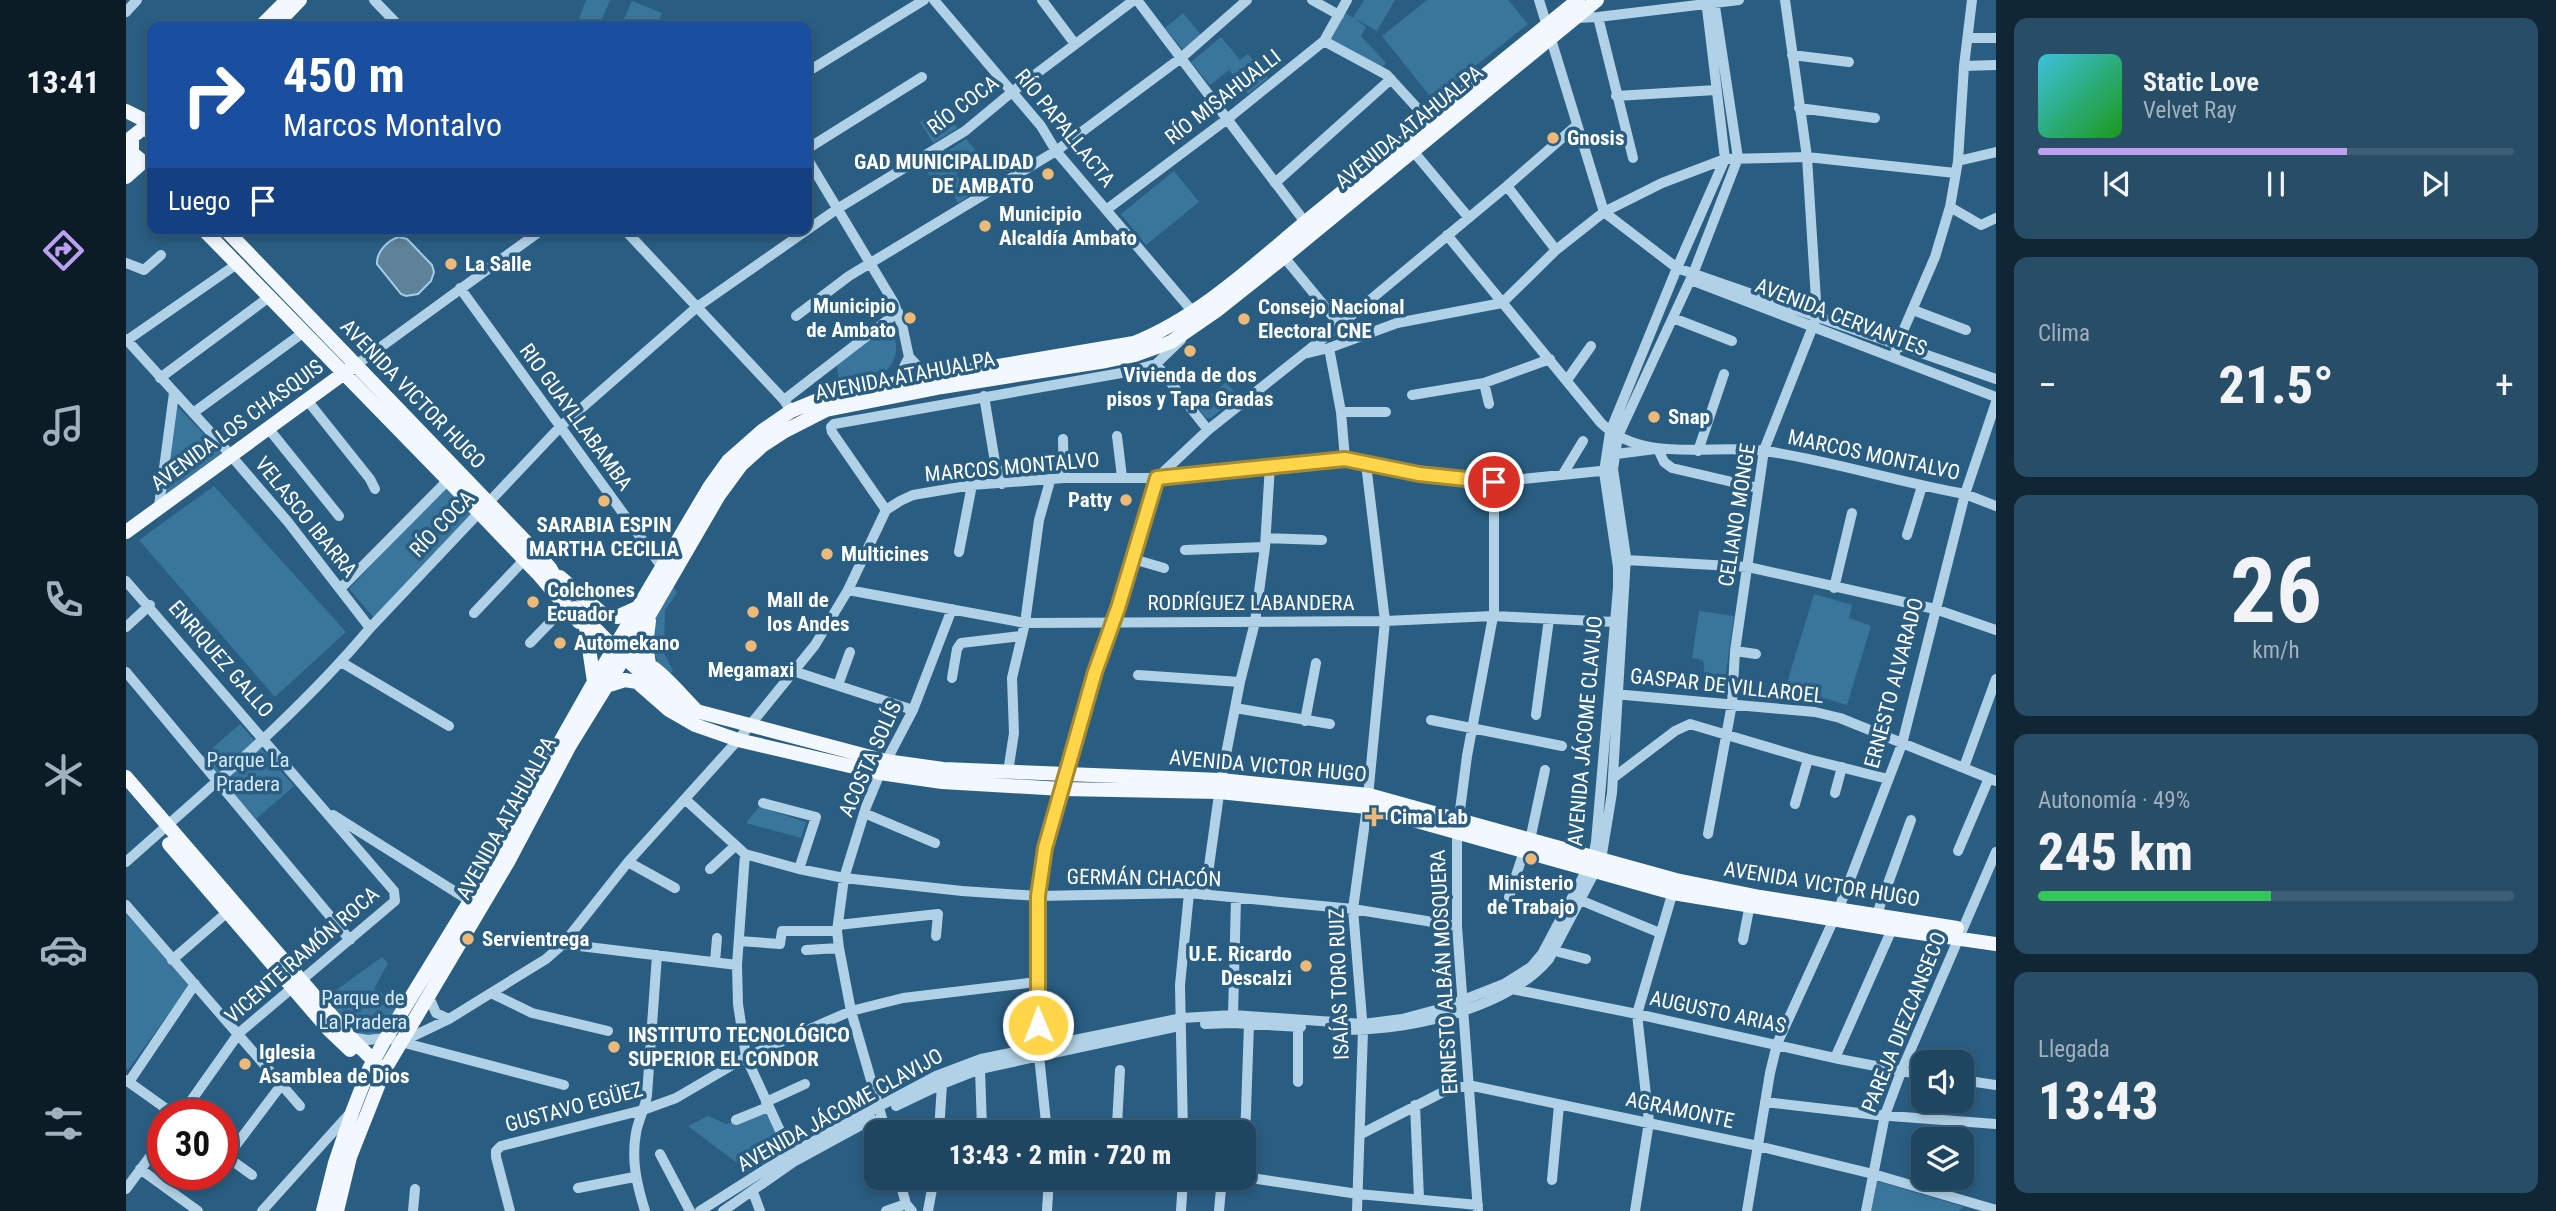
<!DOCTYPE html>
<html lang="es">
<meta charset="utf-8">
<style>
:root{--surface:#1f4661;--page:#274d67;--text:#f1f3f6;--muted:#a1b1bd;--line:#3c5e76;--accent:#bca0f2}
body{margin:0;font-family:"Roboto Condensed",sans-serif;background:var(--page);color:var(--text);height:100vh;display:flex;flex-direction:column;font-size:26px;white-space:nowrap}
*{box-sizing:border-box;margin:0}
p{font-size:23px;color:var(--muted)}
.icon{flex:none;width:38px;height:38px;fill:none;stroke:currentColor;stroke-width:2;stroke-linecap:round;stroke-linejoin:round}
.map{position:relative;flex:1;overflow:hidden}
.side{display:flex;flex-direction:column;gap:18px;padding:18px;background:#112635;width:560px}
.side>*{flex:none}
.guide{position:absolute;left:21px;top:21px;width:665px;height:214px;border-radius:14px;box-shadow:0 4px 10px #0003,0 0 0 2px var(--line);background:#1a4fa0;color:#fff;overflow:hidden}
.controls{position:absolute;left:1785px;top:1050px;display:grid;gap:14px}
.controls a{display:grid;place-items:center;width:63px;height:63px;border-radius:14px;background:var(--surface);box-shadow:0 4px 10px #0003,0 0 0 2px var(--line);font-size:35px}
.speed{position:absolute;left:21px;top:1099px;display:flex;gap:14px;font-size:35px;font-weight:700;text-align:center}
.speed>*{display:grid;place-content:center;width:91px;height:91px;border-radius:50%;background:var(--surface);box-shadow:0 4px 10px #0003,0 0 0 2px var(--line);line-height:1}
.speed .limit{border:10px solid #d22;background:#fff;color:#111}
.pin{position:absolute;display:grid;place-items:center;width:60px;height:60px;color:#fff;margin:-30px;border:4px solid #fff;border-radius:50%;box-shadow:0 2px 7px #0007}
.me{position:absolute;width:77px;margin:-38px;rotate:359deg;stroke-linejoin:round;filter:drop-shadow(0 0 5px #0008)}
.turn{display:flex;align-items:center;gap:24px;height:147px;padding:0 21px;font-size:32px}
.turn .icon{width:91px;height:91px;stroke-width:2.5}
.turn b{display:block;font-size:49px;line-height:60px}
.then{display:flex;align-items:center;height:66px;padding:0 21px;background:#0003;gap:14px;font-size:26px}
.big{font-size:52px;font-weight:800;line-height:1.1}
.side .card{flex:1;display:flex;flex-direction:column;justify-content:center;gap:10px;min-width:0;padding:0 24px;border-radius:14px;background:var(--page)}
.side .dial{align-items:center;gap:0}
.dial b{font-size:91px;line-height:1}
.song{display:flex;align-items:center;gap:21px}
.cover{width:84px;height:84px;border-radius:10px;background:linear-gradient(135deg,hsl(190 70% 55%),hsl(120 70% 35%))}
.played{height:7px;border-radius:4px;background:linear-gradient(90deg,var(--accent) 65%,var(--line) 65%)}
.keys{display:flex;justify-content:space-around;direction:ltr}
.heat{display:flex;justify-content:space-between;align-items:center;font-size:38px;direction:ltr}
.charge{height:10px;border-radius:5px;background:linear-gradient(90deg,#34c759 49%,var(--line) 0)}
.trip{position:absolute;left:738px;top:1120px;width:392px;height:70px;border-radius:14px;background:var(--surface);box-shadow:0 4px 10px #0003,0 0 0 2px var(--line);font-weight:800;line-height:70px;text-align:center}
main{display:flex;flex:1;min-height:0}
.menu{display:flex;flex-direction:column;width:126px;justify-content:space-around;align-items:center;background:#0c1c27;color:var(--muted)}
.menu .icon{width:49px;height:49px}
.menu .selected{color:var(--accent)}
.menu b{font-size:32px;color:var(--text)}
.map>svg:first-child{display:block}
</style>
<main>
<nav class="menu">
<b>13:41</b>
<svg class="icon selected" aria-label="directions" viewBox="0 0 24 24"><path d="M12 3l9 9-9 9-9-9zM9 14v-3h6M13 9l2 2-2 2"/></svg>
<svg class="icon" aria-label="music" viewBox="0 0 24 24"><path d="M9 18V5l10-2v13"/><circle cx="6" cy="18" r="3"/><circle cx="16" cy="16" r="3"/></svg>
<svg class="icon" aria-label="phone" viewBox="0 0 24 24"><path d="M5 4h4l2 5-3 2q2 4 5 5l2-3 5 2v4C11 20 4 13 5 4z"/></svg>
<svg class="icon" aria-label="climate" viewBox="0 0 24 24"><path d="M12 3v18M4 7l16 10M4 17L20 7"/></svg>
<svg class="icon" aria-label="car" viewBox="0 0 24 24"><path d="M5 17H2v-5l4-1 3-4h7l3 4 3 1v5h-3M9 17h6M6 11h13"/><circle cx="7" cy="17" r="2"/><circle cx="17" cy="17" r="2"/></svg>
<svg class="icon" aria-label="filters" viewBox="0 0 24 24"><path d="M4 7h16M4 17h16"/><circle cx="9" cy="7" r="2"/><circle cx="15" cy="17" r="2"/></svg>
</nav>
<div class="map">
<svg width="1870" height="1211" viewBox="0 0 1870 1211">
<rect width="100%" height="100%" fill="#295d81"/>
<path fill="#3a769c" d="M460,0H484L473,26H450Z
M1238,0H1269L1251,31L1228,18L1240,27L1235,36L1260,63L1256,67L1205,39L1218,12L1227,18Z
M1301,0H1382L1402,24L1307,100L1256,36Z
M506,1L536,13L531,26H495Z
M1057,13L1076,36L1058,51L1039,28Z
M1095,37L1114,60L1122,54L1142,78L1122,94L1103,70L1084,85L1065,62Z
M815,109L832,128L807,143L794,122Z
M840,139L856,158L830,174L842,197L832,203L820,182L810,188L798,166Z
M1048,171L1073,202L1020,245L995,214Z
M765,323C770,343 775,353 761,370L713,379L710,361Z
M1100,382L1112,396L1085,418H1080L1071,406Z
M51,406L96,453L37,497Z
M88,486L220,632L149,697L13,540Z
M320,486L348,512L249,619L223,589Z
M546,582L551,593L539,610L538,653L547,671L540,677C516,640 527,617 546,582Z
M1688,594L1726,605L1723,618L1745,626L1721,705L1660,686Z
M1573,611L1608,616L1597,693L1581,694L1577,660L1566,658Z
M114,724L168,786L130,819L76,757Z
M633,807L680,822L675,838L620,823Z
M0,914L64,984L2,1070L0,1068Z
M256,957L262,963L248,989L275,1003L265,1021L250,1037L231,1035L195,1001Z
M639,1112L659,1151L623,1172L562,1126L582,1116L600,1124Z
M1751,1181L1838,1207L1832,1211H1745Z"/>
<path fill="#5d8299" stroke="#a6cee6" stroke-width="2" d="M273,237L281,239L306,265L308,272L305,281L292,294L280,296L275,294L251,264C250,252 262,240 273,237Z"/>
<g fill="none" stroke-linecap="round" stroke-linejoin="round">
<path stroke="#b1d1e6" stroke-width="10" d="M248,0L273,26
M808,0L915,126L930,151L1067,312
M916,0L949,44
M1011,0L1179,222
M1186,0L1213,15
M1413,0L1478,212L1551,268L1870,379
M0,12L11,0
M1472,17L1507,158
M1450,18L1472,17L1613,0
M1842,38H1870
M1198,41L1261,75L1303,121
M1666,55L1723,62
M1838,66L1870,65
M681,72L798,0
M1490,96L1590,90
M1673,108L1749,118
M681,149L796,77
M1287,151L1343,218
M681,158L768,303L777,329L783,357L804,379
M1832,161L1870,152
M1149,183L1265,79
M1381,186L1430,250
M1824,207L1855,225L1870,218
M980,210L1100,120L1198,41L1221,0
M498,229L658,400L665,411
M1321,235L1475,423C1518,465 1587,443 1640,451C1706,461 1772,482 1839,494L1870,506
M1158,257L1214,325
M0,263L18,270L35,255
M1565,280L1870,397
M334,288L536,567
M1787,310L1840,330
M670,316L723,276L930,151L1055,58L1121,0
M1547,318L1606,341
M0,339L89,437L162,522L244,628
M0,341L111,264
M1203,348L1215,412L1219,459
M1178,354L1203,348L1271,323L1376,303L1430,250L1478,212L1536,183L1599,159L1681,157L1829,173
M1768,358L1771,345L1809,257L1824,207L1832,161L1838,66L1846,0
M1030,364L1082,430
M230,365L417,229
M34,378L143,297
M1441,380L1465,346
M770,383L783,357
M1358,383L1363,404
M1286,395L1358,383L1424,359
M858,396L869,462L876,484
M181,400L244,479L249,489
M658,400L772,312
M1215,412H1260
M67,413L178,332
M142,428L213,516
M991,436L996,477
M937,439L938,478
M1532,449L1538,462L1546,468L1632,488
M1572,451L1598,374
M1483,455L1529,449
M1437,474L1457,441
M33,506L48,393
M760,510L706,432L705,427L708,424L1001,372L1030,364L1055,340
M1781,535L1796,486
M1140,538L1196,540
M1059,550L1139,547
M833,552L846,485
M1007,559L1038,568
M1500,560L1622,567L1809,609L1870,630
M0,581L268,891L269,901L113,1033L55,1115
M1708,588L1726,513
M214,589L322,480
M722,590L899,623L1259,621L1367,616L1489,622
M348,613L398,560
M0,627L24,605
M404,643L439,607
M1609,651L1630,654
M215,662L323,726
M667,671L787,710
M0,672L224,940
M1012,675L1114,682
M826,678L831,649L835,643L895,636
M712,685L724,652
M1488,694L1689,712L1714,718L1870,781
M1109,708L1204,724
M1410,715L1423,619
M1305,720L1436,746
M1179,721L1190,663
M1838,767L1870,679
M882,772L888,733L886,678L899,623L913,520L924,481
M1487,778L1549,731L1564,724L1682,759L1762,779
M1709,793L1716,767
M560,800L619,854L673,869L718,878L836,891L912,896L1063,893L1227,909L1331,926
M637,803L690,817L673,869
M1669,804L1682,759
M738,813L809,843
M207,815L344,901
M1582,834L1606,704L1609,651L1638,450L1691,316L1681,157L1659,0
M1404,840L1419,770
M1832,851L1863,778
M619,854L611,965L612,1004L620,1057L667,1159
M0,862C84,787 172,714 244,628L434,427L571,307L711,209L839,131L886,92L1008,0
M502,862L549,888
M584,869L609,846
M1079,895L1095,780L1114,682L1129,622L1139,547L1144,465
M1383,897L1398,851
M1449,898L1534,933
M0,905L174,1106
M1751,914L1785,820
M712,925L812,914L810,936
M1617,940L1624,904
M613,941L654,944L656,931H711
M437,944L611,965
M680,950L713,948
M1429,951L1460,959
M46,960L105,909
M589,962L591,938
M1386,989L1511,1014L1713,1059L1797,1075
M365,993L406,1013L482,1031
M303,997L310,1013L323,1019
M1107,1015L1110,899
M1079,1024L1106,1023L1175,1027
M1208,1029C1273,1034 1380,1010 1423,959L1475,860L1486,793L1500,557L1487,469L1492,436L1567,274L1612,158L1588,0
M223,1037L242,1040L260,1038L438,1085
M277,1041L323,1019L365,993L420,959L437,944L502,862L612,740L689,645L722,590L760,510L774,501L787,495L846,485L938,478H1031L1219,459L1293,474L1368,482L1484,470
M1709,1058L1766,929
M854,1069L856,1128
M0,1080L49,1115
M1836,1080L1870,1085
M3,1082L69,984
M1172,1082V1023
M640,1102L679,1084
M1639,1102L1751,1115L1870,1124
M1289,1105L1293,1198
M770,1106L816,1084L854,1069L1053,1026
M610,1120L642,1107
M760,1132L725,1011L713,948L711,931L718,878L740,807L754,773L787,710L826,609
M813,1132L816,1084
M921,1132L912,1046L911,982L912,896L919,848L969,672L992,608L1031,478L1082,430L1214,325L1381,186L1451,125
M978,1132L991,1125L994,1070
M1057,1132L1054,985L1063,893
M1235,1134L1317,1092L1342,1085L1632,1146L1747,1174L1870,1210
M97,1154L126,1175
M534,1154L564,1211
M101,1157L156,1084
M14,1169L72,1211
M1118,1169L1123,1024
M1118,1177L1232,1194L1352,1205
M773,1178L780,1204L786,1211
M1426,1180L1433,1105
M452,1188L508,1177
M0,1189L37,1139
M627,1192L634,1211
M136,1211L225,1112
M287,1211L289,1189
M384,1211L370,1157V1151L375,1146L517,1110L550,1098L620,1057L725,1011L777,998L911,982
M519,1211C511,1185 505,1161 510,1133C512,1120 519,1109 521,1095L531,955
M574,1211L664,1154L810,1076L855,1059L1056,1018L1107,1015L1237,1024L1276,1019L1317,1008L1378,984L1405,967L1416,954L1467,858L1470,842L1492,588V567L1478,472L1484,432L1551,268L1599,159L1580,0
M597,1211L669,1161L746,1119
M760,1211L780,1204
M802,1211L808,1178
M921,1211L923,1178
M1055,1211L1057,1178
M1093,1211L1096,1178
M1231,1211L1237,1031L1227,909L1241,807L1259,621L1240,464
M1352,1211L1331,926V833L1341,756L1368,611V482
M1509,1211L1523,1122L1511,1014L1548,888
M1621,1211L1644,1073L1651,1044L1713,908L1776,744L1839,494L1870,402
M1740,1211L1759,1115L1775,1072L1870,852"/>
<path stroke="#f2f8fd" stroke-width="14" d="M135,26L161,0
M149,26L174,0
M0,111L22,122L26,129
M6,153L17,162H26
M0,163L6,153V137L15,130L26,129
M0,177L17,162
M77,229L322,480L414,576L453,622
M99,229L406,548L424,568L440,597
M0,532L225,368
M434,577L477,614L491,617L511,608
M523,621L520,645L523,664
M460,628L468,682
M493,655C525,655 548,688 569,709
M480,686L499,680L511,682L543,710L569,725L612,740L754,773L816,782L936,789L1093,792L1241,807L1547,893L1766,929L1870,944
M555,707L760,761L817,769L1095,780L1243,795L1550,880L1634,897L1831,928
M0,777L223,1036L254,1067
M43,844L203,1030L224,1050
M197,1211L209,1163L227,1110L243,1069L260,1038L344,901L468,682L584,486L602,461L636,431L665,411L697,398L770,383L1008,343C1078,315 1135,258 1193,211C1279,140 1365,70 1452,0
M211,1211L224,1157L258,1071L382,862L444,745L507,643L593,495L615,465L636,446L659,431L700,410L816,387L980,361L1009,355L1045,342L1090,311L1158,257L1471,0"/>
<path stroke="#f2f8fd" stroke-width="14" d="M449,608L493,653L547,700"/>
</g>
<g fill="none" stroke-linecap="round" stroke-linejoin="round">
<g stroke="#a68a30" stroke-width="18">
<path id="route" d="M912,1025V896L919,848L969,672L992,608L1031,478L1219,459L1293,474L1368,482"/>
</g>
<use href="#route" stroke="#ffd54a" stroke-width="12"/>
</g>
<g fill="#ecb979" stroke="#295d81" stroke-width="2.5">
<circle cx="1427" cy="138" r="7"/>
<circle cx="922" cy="174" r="7"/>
<circle cx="859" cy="226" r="7"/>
<circle cx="325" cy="264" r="7"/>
<circle cx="784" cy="318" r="7"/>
<circle cx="1118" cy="319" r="7"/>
<circle cx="1064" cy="351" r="7"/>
<circle cx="1528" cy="417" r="7"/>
<circle cx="1000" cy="500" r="7"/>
<circle cx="478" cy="501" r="7"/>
<circle cx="701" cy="554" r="7"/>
<circle cx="407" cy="602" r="7"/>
<circle cx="627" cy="612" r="7"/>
<circle cx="434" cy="643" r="7"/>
<circle cx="625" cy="646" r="7"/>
<path d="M1244.5 806.5h7v7h7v7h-7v7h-7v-7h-7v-7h7z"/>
<circle cx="1405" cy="859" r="7"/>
<circle cx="342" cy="939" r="7"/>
<circle cx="1180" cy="966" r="7"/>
<circle cx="488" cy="1047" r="7"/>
<circle cx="119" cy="1064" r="7"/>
</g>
<g text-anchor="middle" stroke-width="7" stroke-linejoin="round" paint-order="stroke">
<g font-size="21" fill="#fff" stroke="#295d81">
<text transform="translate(1097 97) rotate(-38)" y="7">RÍO MISAHUALLI</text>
<text transform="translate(837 105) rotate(-37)" y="7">RÍO COCA</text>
<text transform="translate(1283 127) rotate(-39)" y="7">AVENIDA ATAHUALPA</text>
<text transform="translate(939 128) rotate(51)" y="7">RÍO PAPALLACTA</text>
<text transform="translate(1715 317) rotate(21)" y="7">AVENIDA CERVANTES</text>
<text transform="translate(779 376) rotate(-11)" y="7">AVENIDA ATAHUALPA</text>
<text transform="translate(287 394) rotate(46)" y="7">AVENIDA VICTOR HUGO</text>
<text transform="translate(450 417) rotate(54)" y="7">RIO GUAYLLABAMBA</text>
<text transform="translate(111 425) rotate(-36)" y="7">AVENIDA LOS CHASQUIS</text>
<text transform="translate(1748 455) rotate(12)" y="7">MARCOS MONTALVO</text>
<text transform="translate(886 467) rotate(-5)" y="7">MARCOS MONTALVO</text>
<text transform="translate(1611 515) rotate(-81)" y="7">CELIANO MONGE</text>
<text transform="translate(180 517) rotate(51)" y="7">VELASCO IBARRA</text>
<text transform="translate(316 524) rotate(-46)" y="7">RÍO COCA</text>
<text x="1125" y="610">RODRÍGUEZ LABANDERA</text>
<text transform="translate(95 659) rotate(49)" y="7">ENRIQUEZ GALLO</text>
<text transform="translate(1768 683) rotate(-75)" y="7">ERNESTO ALVARADO</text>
<text transform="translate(1601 686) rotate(6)" y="7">GASPAR DE VILLAROEL</text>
<text transform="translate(1459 731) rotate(-85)" y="7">AVENIDA JÁCOME CLAVIJO</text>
<text transform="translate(744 759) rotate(-66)" y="7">ACOSTA SOLÍS</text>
<text transform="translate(1142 766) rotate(5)" y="7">AVENIDA VICTOR HUGO</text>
<text transform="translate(380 818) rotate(-61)" y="7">AVENIDA ATAHUALPA</text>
<text transform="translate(1018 878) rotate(1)" y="7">GERMÁN CHACÓN</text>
<text transform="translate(1696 884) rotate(9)" y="7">AVENIDA VICTOR HUGO</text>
<text transform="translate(176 955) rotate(-41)" y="7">VICENTE RAMÓN ROCA</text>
<text transform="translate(1318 972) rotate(-93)" y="7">ERNESTO ALBÁN MOSQUERA</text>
<text transform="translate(1213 984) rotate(-92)" y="7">ISAÍAS TORO RUIZ</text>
<text transform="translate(1592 1012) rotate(12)" y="7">AUGUSTO ARIAS</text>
<text transform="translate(1778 1022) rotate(-68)" y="7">PAREJA DIEZCANSECO</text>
<text transform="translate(448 1107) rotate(-15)" y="7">GUSTAVO EGÜEZ</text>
<text transform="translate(714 1110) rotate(-29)" y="7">AVENIDA JÁCOME CLAVIJO</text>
<text transform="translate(1554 1110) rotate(12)" y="7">AGRAMONTE</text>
</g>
<g font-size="21" font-weight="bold" fill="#fff" stroke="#295d81" text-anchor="start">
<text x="1441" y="145">Gnosis</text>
<text x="908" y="169" text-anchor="end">GAD MUNICIPALIDAD<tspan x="908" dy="24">DE AMBATO</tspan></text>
<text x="873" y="221">Municipio<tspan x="873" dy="24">Alcaldía Ambato</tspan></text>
<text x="339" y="271">La Salle</text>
<text x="770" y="313" text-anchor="end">Municipio<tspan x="770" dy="24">de Ambato</tspan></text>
<text x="1132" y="314">Consejo Nacional<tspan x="1132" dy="24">Electoral CNE</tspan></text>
<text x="1064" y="382" text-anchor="middle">Vivienda de dos<tspan x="1064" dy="24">pisos y Tapa Gradas</tspan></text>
<text x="1542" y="424">Snap</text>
<text x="986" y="507" text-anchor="end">Patty</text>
<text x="478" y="532" text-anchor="middle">SARABIA ESPIN<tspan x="478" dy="24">MARTHA CECILIA</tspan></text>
<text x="715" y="561">Multicines</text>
<text x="421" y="597">Colchones<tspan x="421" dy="24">Ecuador</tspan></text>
<text x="641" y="607">Mall de<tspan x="641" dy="24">los Andes</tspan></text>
<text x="448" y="650">Automekano</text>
<text x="625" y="677" text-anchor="middle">Megamaxi</text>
<text x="1264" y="824">Cima Lab</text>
<text x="1405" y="890" text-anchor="middle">Ministerio<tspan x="1405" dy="24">de Trabajo</tspan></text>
<text x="356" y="946">Servientrega</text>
<text x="1166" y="961" text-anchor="end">U.E. Ricardo<tspan x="1166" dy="24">Descalzi</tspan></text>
<text x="502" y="1042">INSTITUTO TECNOLÓGICO<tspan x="502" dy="24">SUPERIOR EL CONDOR</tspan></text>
<text x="133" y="1059">Iglesia<tspan x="133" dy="24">Asamblea de Dios</tspan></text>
</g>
<g font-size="21" fill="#d4e8f5" stroke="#295d81">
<text x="122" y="767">Parque La<tspan x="122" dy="24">Pradera</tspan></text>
<text x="237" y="1005">Parque de<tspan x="237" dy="24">La Pradera</tspan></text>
</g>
</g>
</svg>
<div class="controls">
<a><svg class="icon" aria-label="sound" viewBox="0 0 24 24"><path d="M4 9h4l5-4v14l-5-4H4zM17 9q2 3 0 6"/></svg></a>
<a><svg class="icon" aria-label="layers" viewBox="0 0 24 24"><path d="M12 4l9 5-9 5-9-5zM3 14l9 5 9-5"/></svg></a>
</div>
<div class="speed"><div class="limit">30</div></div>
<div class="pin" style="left:1368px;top:482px;background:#d93025"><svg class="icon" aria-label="arrive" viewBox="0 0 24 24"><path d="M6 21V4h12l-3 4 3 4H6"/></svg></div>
<svg class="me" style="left:912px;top:1025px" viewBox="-20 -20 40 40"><circle r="17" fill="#ffd54a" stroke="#fff" stroke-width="3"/><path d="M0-11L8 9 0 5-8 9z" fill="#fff"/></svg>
<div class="trip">13:43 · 2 min · 720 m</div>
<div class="guide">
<div class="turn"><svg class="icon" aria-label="right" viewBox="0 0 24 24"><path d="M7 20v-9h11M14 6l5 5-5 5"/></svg><div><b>450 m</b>Marcos Montalvo</div></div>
<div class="then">Luego<svg class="icon" aria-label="arrive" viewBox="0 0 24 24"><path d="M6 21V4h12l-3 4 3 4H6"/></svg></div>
</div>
</div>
<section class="side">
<div class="card">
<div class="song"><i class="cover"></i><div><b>Static Love</b><p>Velvet Ray</p></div></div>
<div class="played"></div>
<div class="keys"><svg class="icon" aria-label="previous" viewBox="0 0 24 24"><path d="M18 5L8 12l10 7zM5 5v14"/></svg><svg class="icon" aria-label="pause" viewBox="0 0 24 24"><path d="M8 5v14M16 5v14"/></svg><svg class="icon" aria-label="next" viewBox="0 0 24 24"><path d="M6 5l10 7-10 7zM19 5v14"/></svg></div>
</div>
<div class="card"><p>Clima</p>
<div class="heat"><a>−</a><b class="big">21.5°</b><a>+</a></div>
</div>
<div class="card dial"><b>26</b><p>km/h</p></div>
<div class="card"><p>Autonomía · 49%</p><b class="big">245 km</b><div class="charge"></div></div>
<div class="card"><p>Llegada</p><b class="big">13:43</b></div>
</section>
</main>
